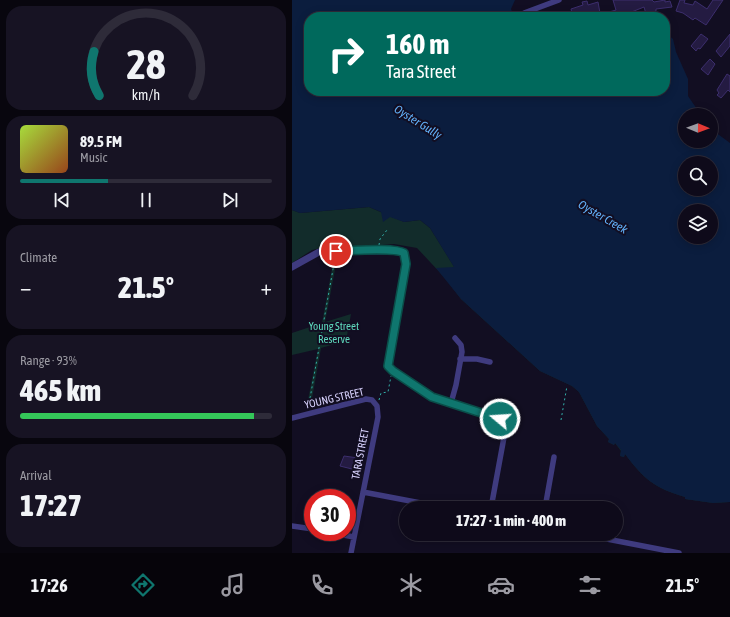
<!DOCTYPE html>
<meta charset="utf-8">
<style>
:root{--surface:#0e0a1a;--page:#171323;--text:#f1f3f6;--muted:#9b9aa2;--line:#2e2b39;--accent:#0f766e}
body{margin:0;font-family:"Asap Condensed",sans-serif;background:var(--page);color:var(--text);height:100vh;display:flex;flex-direction:column;font-size:15px;white-space:nowrap}
*{box-sizing:border-box;margin:0}
p{font-size:13px;color:var(--muted)}
.icon{flex:none;width:22px;height:22px;fill:none;stroke:currentColor;stroke-width:2;stroke-linecap:round;stroke-linejoin:round}
.map{position:relative;flex:1;overflow:hidden}
.side{display:flex;flex-direction:column;gap:6px;padding:6px;background:#08060e;width:292px}
.side>*{flex:none}
.hud{position:absolute;left:12px;top:12px;width:366px;height:84px;border-radius:16px;box-shadow:0 2px 10px #0003,0 0 0 1px var(--line);background:#00695c;color:#fff;overflow:hidden}
.needle{width:26px;rotate:91deg}
.controls{position:absolute;left:386px;top:108px;display:grid;gap:8px}
.controls a{display:grid;place-items:center;width:40px;height:40px;border-radius:50%;background:var(--surface);box-shadow:0 2px 10px #0003,0 0 0 1px var(--line);font-size:20px}
.speed{position:absolute;left:12px;top:489px;display:flex;gap:8px;font-size:20px;font-weight:700;text-align:center}
.speed>*{display:grid;place-content:center;width:52px;height:52px;border-radius:50%;background:var(--surface);box-shadow:0 2px 10px #0003,0 0 0 1px var(--line);line-height:1}
.speed .limit{border:6px solid #d22;background:#fff;color:#111}
.pin{position:absolute;display:grid;place-items:center;width:34px;height:34px;color:#fff;margin:-17px;border:2px solid #fff;border-radius:50%;box-shadow:0 1px 4px #0007}
.me{position:absolute;width:44px;margin:-22px;rotate:288deg;stroke-linejoin:round;filter:drop-shadow(0 0 3px #0008)}
.turn{display:flex;align-items:center;gap:14px;height:84px;padding:0 16px;font-size:18px}
.turn .icon{width:52px;height:52px;stroke-width:2.5}
.turn b{display:block;font-size:28px;line-height:34px}
.big{font-size:30px;font-weight:800;line-height:1.1}
.side .widget{flex:1;display:flex;flex-direction:column;justify-content:center;gap:6px;min-width:0;padding:0 14px;border-radius:16px;background:var(--page)}
.side .dial{align-items:center;gap:0}
.dial svg{height:104px;overflow:visible;fill:none;stroke:var(--line);stroke-width:7;stroke-linecap:round;text-anchor:middle}
.dial text{fill:var(--text);stroke:none}
.song{display:flex;align-items:center;gap:12px}
.cover{width:48px;height:48px;border-radius:6px;background:linear-gradient(135deg,hsl(80 70% 55%),hsl(20 70% 35%))}
.played{height:4px;border-radius:2px;background:linear-gradient(90deg,var(--accent) 35%,var(--line) 35%)}
.keys{display:flex;justify-content:space-around;direction:ltr}
.heat{display:flex;justify-content:space-between;align-items:center;font-size:22px;direction:ltr}
.charge{height:6px;border-radius:3px;background:linear-gradient(90deg,#34c759 93%,var(--line) 0)}
.trip{position:absolute;left:107px;top:501px;width:224px;height:40px;border-radius:20px;background:var(--surface);box-shadow:0 2px 10px #0003,0 0 0 1px var(--line);font-weight:800;line-height:40px;text-align:center}
.tab-bar{display:flex;height:64px;justify-content:space-around;align-items:center;background:#06040a;color:var(--muted)}
.tab-bar .icon{width:28px;height:28px}
.tab-bar .active{color:var(--accent)}
.tab-bar b{font-size:18px;color:var(--text)}
main{display:flex;flex:1;min-height:0}
.map>svg:first-child{display:block}
</style>
<main>
<section class="side">
<div class="widget dial"><svg viewBox="0 0 100 80">
<path d="M14 69A42 42 0 1 1 86 69"/>
<path d="M14 69A42 42 0 0 1 10 35" stroke="#0f766e"/>
<text x="50" y="56" font-size="32" font-weight="700">28</text>
<text x="50" y="72" font-size="11">km/h</text>
</svg></div>
<div class="widget">
<div class="song"><i class="cover"></i><div><b>89.5 FM</b><p>Music</p></div></div>
<div class="played"></div>
<div class="keys"><svg class="icon" aria-label="previous" viewBox="0 0 24 24"><path d="M18 5L8 12l10 7zM5 5v14"/></svg><svg class="icon" aria-label="pause" viewBox="0 0 24 24"><path d="M8 5v14M16 5v14"/></svg><svg class="icon" aria-label="next" viewBox="0 0 24 24"><path d="M6 5l10 7-10 7zM19 5v14"/></svg></div>
</div>
<div class="widget"><p>Climate</p>
<div class="heat"><a>−</a><b class="big">21.5°</b><a>+</a></div>
</div>
<div class="widget"><p>Range · 93%</p><b class="big">465 km</b><div class="charge"></div></div>
<div class="widget"><p>Arrival</p><b class="big">17:27</b></div>
</section>
<div class="map">
<svg width="438" height="553" viewBox="0 0 438 553">
<rect width="100%" height="100%" fill="#120e22"/>
<path fill="#122c2b" d="M77,207L112,222L128,220L138,228L166,273L438,502L421,503L393,499V497C362,488 352,479 333,454L332,457L328,456L329,451L323,443L322,445L316,442L317,439L305,426L287,392L280,386L248,371L169,299L153,278L125,248L102,244L76,246L34,247L20,250L0,263V210L8,213Z
M42,258L45,259L33,322L59,314L54,341L29,348L19,404L15,405L26,349L0,355V333L30,323Z"/>
<path fill="#0b1d3e" fill-rule="evenodd" d="M0,0H223L219,9L222,17H17V91H373V32L381,39L384,52L396,79V96L409,115H393V141H419V129L438,143V502L421,503L393,499V497C362,488 352,479 333,454L332,457L328,456L329,450L323,443L322,445L316,442L317,439L305,426L287,392L280,386L248,371L169,299L144,268L162,267L138,228L128,220L112,222L98,217L91,222L89,212L77,207L8,213L0,210ZM393,163H419V189H393ZM393,211H419V237H393Z"/>
<path fill="#241b42" stroke="#3c2e6d" d="M321,0H360L362,2L373,0V2L378,1L380,7L364,9V11L354,14L352,7L327,17H318L317,12L324,10Z
M388,0H393L392,3L401,5L403,1L415,9L421,0H431L414,25L403,18L401,20L391,13L384,11Z
M295,1L296,5L306,2L308,13L301,15L302,17H281L279,9L291,5L290,2Z
M409,34L416,39L408,49L406,48L404,51L399,46Z
M438,34V46L429,57L424,51Z
M418,59L423,64L416,75L409,69Z
M435,74L438,76V92L436,90L429,98L425,95L427,93L425,90Z
M52,456L66,458L64,470L48,466Z"/>
<g fill="none" stroke-linecap="round" stroke-linejoin="round">
<path stroke="#32b0aa" stroke-width="1" stroke-dasharray="2 3" stroke-linecap="butt" d="M87,245L88,239L95,230
M87,400L89,393L96,392L99,376
M18,408L17,404L43,258
M269,420L275,386"/>
<path stroke="#3f3b7f" stroke-width="3" d="M221,16L232,13"/>
<path stroke="#3f3b7f" stroke-width="5.5" d="M232,13L267,0
M114,260L96,366L101,371L140,397L215,421L199,508
M168,359H185L198,362
M159,403L164,385L170,352L169,345L163,338
M0,418L74,399L80,400L85,406L86,417L59,553
M71,492L155,508
M253,508L262,457
M0,526L21,529
M35,532L62,537
M289,534L387,553"/>
<path stroke="#3f3b7f" stroke-width="7" d="M0,267L27,252L35,251H107L111,253L114,260"/>
</g>
<g fill="none" stroke-linecap="round" stroke-linejoin="round">
<g stroke="#0a4d48" stroke-width="10">
<path id="route" d="M44,251C58,251 103,247 112,253L114,264L96,366L101,371L140,397L208,419"/>
</g>
<use href="#route" stroke="#0f766e" stroke-width="7"/>
</g>
<g text-anchor="middle" stroke-width="4" stroke-linejoin="round" paint-order="stroke">
<g font-size="11" fill="#5fdbbe" stroke="#120e22">
<text x="42" y="330">Young Street<tspan x="42" dy="13">Reserve</tspan></text>
</g>
<g font-size="11" fill="#d7d1fd" stroke="#120e22">
<text transform="translate(42 398) rotate(-13)" y="4">YOUNG STREET</text>
<text transform="translate(68 454) rotate(-79)" y="4">TARA STREET</text>
</g>
<g font-size="12" font-style="italic" fill="#63b1fa" stroke="#120e22">
<text transform="translate(126 122) rotate(32)" y="4">Oyster Gully</text>
<text transform="translate(311 217) rotate(30)" y="4">Oyster Creek</text>
</g>
</g>
</svg>
<div class="controls">
<a><svg class="needle" viewBox="-14 -14 28 28"><path d="M0-13l5 13h-10z" fill="#e53935"/><path d="M0 13l5-13h-10z" fill="#9b9aa2"/></svg></a>
<a><svg class="icon" aria-label="search" viewBox="0 0 24 24"><circle cx="10" cy="10" r="6"/><path d="M15 15l6 6"/></svg></a>
<a><svg class="icon" aria-label="layers" viewBox="0 0 24 24"><path d="M12 4l9 5-9 5-9-5zM3 14l9 5 9-5"/></svg></a>
</div>
<div class="speed"><div class="limit">30</div></div>
<div class="pin" style="left:44px;top:251px;background:#d93025"><svg class="icon" aria-label="arrive" viewBox="0 0 24 24"><path d="M6 21V4h12l-3 4 3 4H6"/></svg></div>
<svg class="me" style="left:208px;top:419px" viewBox="-20 -20 40 40"><circle r="17" fill="#0f766e" stroke="#fff" stroke-width="3"/><path d="M0-11L8 9 0 5-8 9z" fill="#fff"/></svg>
<div class="trip">17:27 · 1 min · 400 m</div>
<div class="hud">
<div class="turn"><svg class="icon" aria-label="right" viewBox="0 0 24 24"><path d="M7 20v-9h11M14 6l5 5-5 5"/></svg><div><b>160 m</b>Tara Street</div></div>
</div>
</div>
</main>
<nav class="tab-bar">
<b>17:26</b>
<svg class="icon active" aria-label="directions" viewBox="0 0 24 24"><path d="M12 3l9 9-9 9-9-9zM9 14v-3h6M13 9l2 2-2 2"/></svg>
<svg class="icon" aria-label="music" viewBox="0 0 24 24"><path d="M9 18V5l10-2v13"/><circle cx="6" cy="18" r="3"/><circle cx="16" cy="16" r="3"/></svg>
<svg class="icon" aria-label="phone" viewBox="0 0 24 24"><path d="M5 4h4l2 5-3 2q2 4 5 5l2-3 5 2v4C11 20 4 13 5 4z"/></svg>
<svg class="icon" aria-label="climate" viewBox="0 0 24 24"><path d="M12 3v18M4 7l16 10M4 17L20 7"/></svg>
<svg class="icon" aria-label="car" viewBox="0 0 24 24"><path d="M5 17H2v-5l4-1 3-4h7l3 4 3 1v5h-3M9 17h6M6 11h13"/><circle cx="7" cy="17" r="2"/><circle cx="17" cy="17" r="2"/></svg>
<svg class="icon" aria-label="filters" viewBox="0 0 24 24"><path d="M4 7h16M4 17h16"/><circle cx="9" cy="7" r="2"/><circle cx="15" cy="17" r="2"/></svg>
<b>21.5°</b>
</nav>
